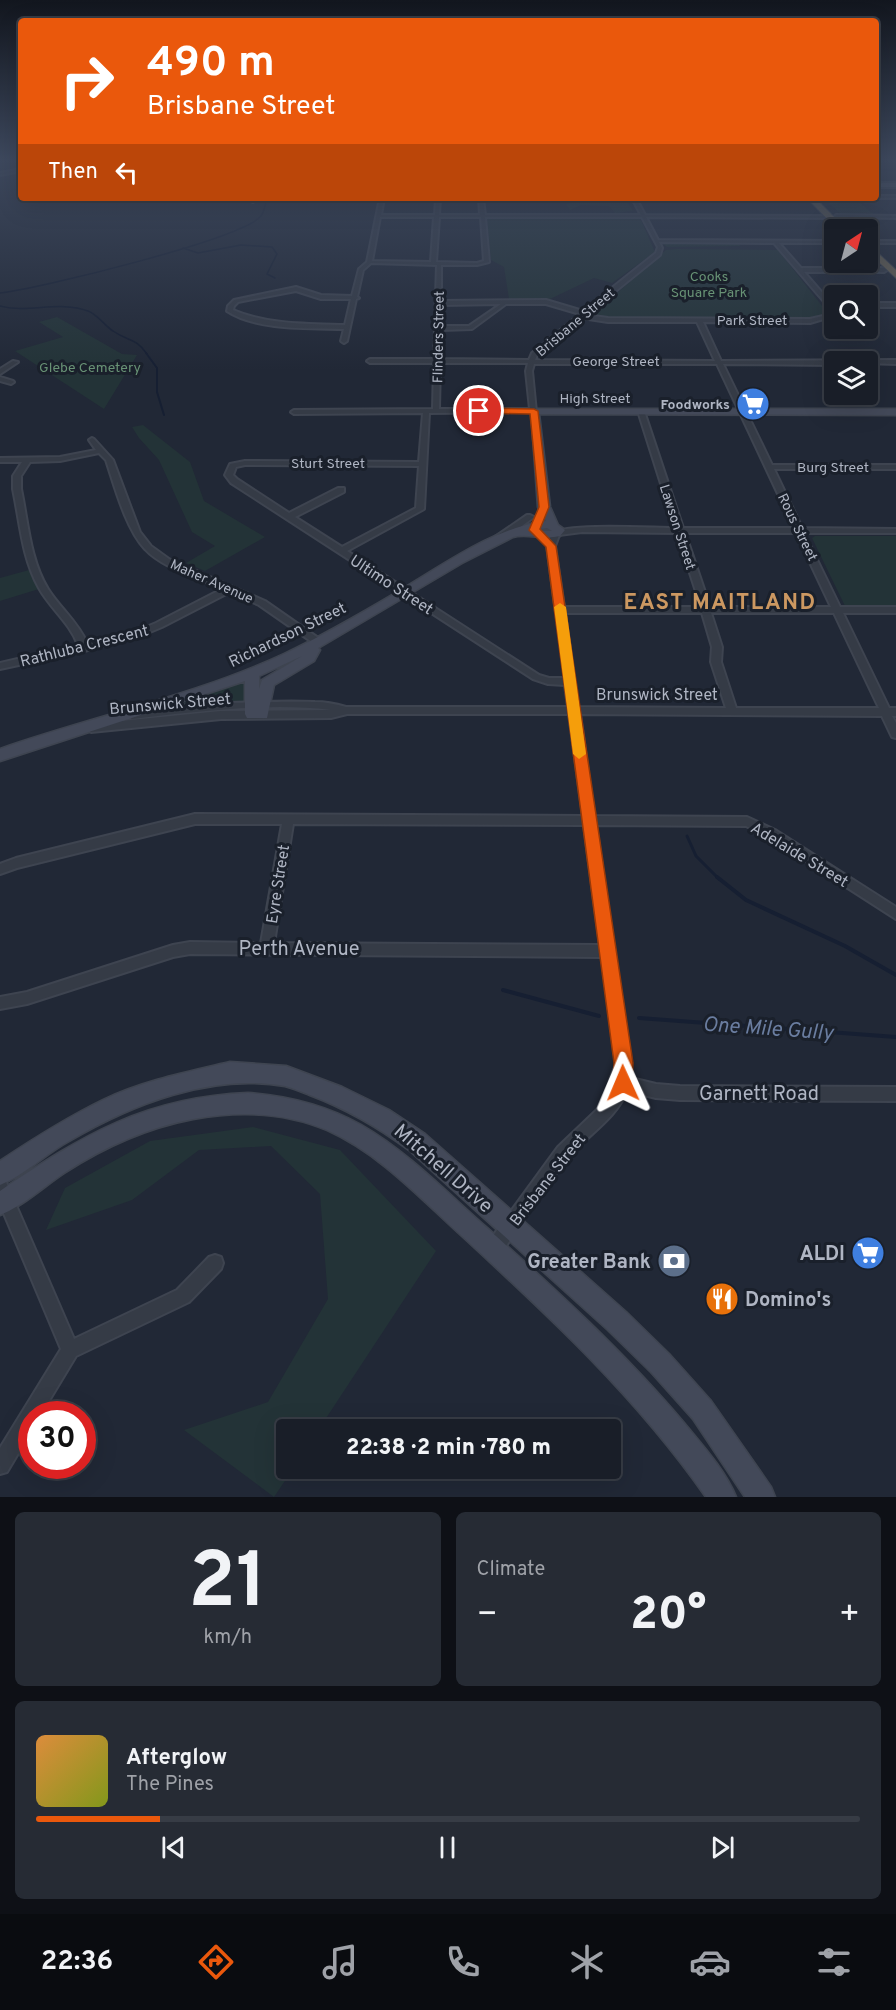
<!DOCTYPE html>
<meta charset="utf-8">
<style>
:root{--surface:#191e28;--page:#262b34;--text:#f1f3f6;--muted:#9fa2a8;--line:#373c45;--accent:#ea580c}
body{margin:0;font-family:Overpass,sans-serif;background:var(--page);color:var(--text);height:100vh;display:flex;flex-direction:column;font-size:22px;white-space:nowrap}
*{box-sizing:border-box;margin:0}
p{font-size:20px;color:var(--muted)}
.icon{flex:none;width:33px;height:33px;fill:none;stroke:currentColor;stroke-width:2;stroke-linecap:round;stroke-linejoin:round}
.map{position:relative;height:1497px;overflow:hidden}
.side{display:flex;flex-direction:column;gap:15px;padding:15px;background:#0e1016;flex:1}
.side>*{flex:none}
.top-card{position:absolute;left:18px;top:18px;width:861px;height:183px;border-radius:6px;box-shadow:0 6px 24px #0002,0 0 0 2px var(--line);background:#ea580c;color:#fff;overflow:hidden}
.needle{width:39px;rotate:36deg}
.buttons{position:absolute;left:824px;top:219px;display:grid;gap:12px}
.buttons a{display:grid;place-items:center;width:54px;height:54px;border-radius:6px;background:var(--surface);box-shadow:0 6px 24px #0002,0 0 0 2px var(--line);font-size:30px}
.speed{position:absolute;left:18px;top:1401px;display:flex;gap:12px;font-size:30px;font-weight:700;text-align:center}
.speed>*{display:grid;place-content:center;width:78px;height:78px;border-radius:50%;background:var(--surface);box-shadow:0 6px 24px #0002,0 0 0 2px var(--line);line-height:1}
.speed .limit{border:9px solid #d22;background:#fff;color:#111}
.pin{position:absolute;display:grid;place-items:center;width:51px;height:51px;color:#fff;margin:-26px;border:3px solid #fff;border-radius:50%;box-shadow:0 2px 6px #0007}
.me{position:absolute;width:66px;margin:-33px;rotate:359deg;stroke-linejoin:round;filter:drop-shadow(0 0 4px #0008)}
.turn{display:flex;align-items:center;gap:21px;height:126px;padding:0 30px;font-size:27px}
.turn .icon{width:78px;height:78px;stroke-width:2.5}
.turn b{display:block;font-size:42px;line-height:51px}
.then{display:flex;align-items:center;height:57px;padding:0 30px;background:#0003;gap:12px;font-size:22px}
.big{font-size:45px;font-weight:800;line-height:1.1}
.side .tile{flex:1;display:flex;flex-direction:column;justify-content:center;gap:9px;min-width:0;padding:0 21px;border-radius:9px;background:var(--page)}
.side .dial{align-items:center;gap:0}
.dial b{font-size:78px;line-height:1}
.song{display:flex;align-items:center;gap:18px}
.cover{width:72px;height:72px;border-radius:9px;background:linear-gradient(135deg,hsl(30 70% 55%),hsl(70 70% 35%))}
.played{height:6px;border-radius:3px;background:linear-gradient(90deg,var(--accent) 15%,var(--line) 15%)}
.keys{display:flex;justify-content:space-around;direction:ltr}
.heat{display:flex;justify-content:space-between;align-items:center;font-size:33px;direction:ltr}
.side .tiles{flex:1;display:grid;gap:15px;grid-template-columns:1fr 1fr}
.tile:last-child{grid-column:span 2}
.trip{position:absolute;left:276px;top:1419px;width:345px;height:60px;border-radius:6px;background:var(--surface);box-shadow:0 6px 24px #0002,0 0 0 2px var(--line);font-weight:800;line-height:60px;text-align:center}
.tab-bar{display:flex;height:96px;justify-content:space-around;align-items:center;background:#0a0c10;color:var(--muted)}
.tab-bar .icon{width:42px;height:42px}
.tab-bar .on{color:var(--accent)}
.tab-bar b{font-size:27px;color:var(--text)}
.map>svg:first-child{display:block}
</style>
<div class="map">
<svg width="896" height="1497" viewBox="0 0 896 1497">
<rect width="100%" height="100%" fill="#212836"/>
<path fill="#233337" d="M596,198H618L615,200L628,203L633,211L615,213L609,206L581,205L570,210L566,204Z
M824,199H856L873,214H841Z
M495,217L640,218L655,252L612,283L594,278L550,299H509L504,267L491,260L487,219Z
M662,243H735L741,246L667,247Z
M677,249L778,250L826,311L824,315L805,318L600,317L592,315L666,250Z
M57,317L122,354L137,355L104,409L15,351L63,337L39,322Z
M143,425L190,462L204,501L265,537L205,571L186,563L215,546L192,532L159,460L139,438L132,427Z
M815,536H896V606H845L812,538Z
M29,570L39,589L0,601V578Z
M248,679L246,703L176,706L178,705Z
M253,1127L340,1150L436,1251L319,1429L286,1430V1468L293,1469L274,1497L184,1430L268,1402L328,1299L320,1194L271,1146L199,1150L132,1200L46,1230L65,1188L150,1141Z"/>
<g fill="none" stroke-linecap="round" stroke-linejoin="round">
<path stroke="#161f32" stroke-width="1.5" d="M876,169L896,171
M183,248L198,253L241,245L272,247L277,254L267,274L275,278
M0,293C38,289 242,239 261,216C265,211 265,203 267,198
M0,306C28,314 59,300 88,311C97,314 105,326 113,331C129,342 135,337 147,354"/>
<path stroke="#161f32" stroke-width="2" d="M146,353L157,368V392L164,415"/>
<path stroke="#161f32" stroke-width="3" d="M687,836L696,856L719,879"/>
<path stroke="#161f32" stroke-width="4" d="M717,877L746,900L845,946L896,975
M503,990L599,1016
M639,1018L896,1037"/>
<g stroke="#3e4450" stroke-width="4">
<path id="street" d="M21,169V171L0,175V173Z
M876,196H896V198H876Z
M253,198H257L253,202L251,201Z
M380,198H384L381,215H435L436,198H440L439,215H480L479,198H483L485,215H641L632,198H636L645,215L831,216L833,218L646,217L658,240L834,241V243H779L801,268H884L887,270L884,272H804L832,304L834,313L827,318L810,323L703,322L721,361L896,360V364L834,362V365L723,364L772,465H896V469H774L802,528L896,529V533H804L840,607H896V613H843L889,708H896V716H892L896,723V738L892,737L882,716L580,714L594,816L747,817L775,830L896,907V919L767,836L746,826L596,825L630,1063L631,1078L656,1084L680,1086L896,1087V1101L680,1100L656,1098L627,1091C615,1120 588,1134 569,1157C543,1188 522,1223 499,1256L493,1258L487,1256L485,1250L487,1244L558,1147L600,1107L608,1098L616,1083V1063L602,957L190,954L173,957L27,1004L0,1009V997L27,992L173,945L190,942L261,943L282,824H195L17,868L0,874V864L16,858L195,814L583,816L569,714H347L331,718L221,719L91,732L86,728L91,724L221,711L331,710C269,702 194,712 132,719L127,715C139,703 289,701 315,702C325,702 336,704 346,707H568L565,685L548,684L533,679L231,483L225,475L230,464L245,461L419,462L423,413L294,414L291,412L294,410L433,409L434,363H370L367,361L370,359H434L437,265L371,263L363,270L357,297L359,298L356,299L347,341L344,343L341,341L344,329C309,328 258,331 227,311L228,306L234,300L296,287L321,295L352,296L359,269L367,262ZM380,217H434L431,262L372,261ZM439,217H481L484,261L477,263L436,262ZM485,217H642L658,247L656,253L583,311L546,300L441,301V265H477L489,262ZM659,242L774,243L827,305L829,312L823,316L810,319L608,318L586,315L660,255L662,248ZM296,291L321,299H351L345,325C307,324 268,325 233,310L234,306L238,302ZM501,304L469,326H441V305ZM506,304H546L580,314L532,353L529,360L440,359L441,330L472,329ZM582,318L608,322H697L715,361L535,360L537,355ZM440,363H528L526,371L530,409H439ZM534,364H717L794,528H683L644,411L639,410L638,411L675,528C650,528 570,523 552,533L547,546L565,678H549L539,675L347,551L424,509L429,413L536,412L532,371ZM245,465L419,466L416,508L342,547L295,517L344,492V488H338L289,513L237,479L233,475L236,467ZM582,532L677,533L701,607H564L555,546L559,535ZM685,533H796L831,607H710ZM565,613H702L712,647L711,662L726,708L578,707ZM711,613H834L879,708H736L721,662L722,647ZM293,824L584,825L600,945L274,943Z
M836,215L896,216V218L834,217Z
M867,241H896V243H867Z
M867,303H896V307H867Z
M13,361L18,362L0,374V369Z
M0,377L13,381L14,382L11,384L0,381Z
M92,438L94,439L113,460L140,532L151,546L169,559L265,601L321,640L323,642L321,644H315L259,605L230,592L162,627L138,637L84,651L0,669V663L78,645C70,623 50,608 39,588C22,558 20,522 13,489V476L22,462H0V458L60,457L96,450L89,440ZM99,453L106,460C115,487 126,529 145,549C162,568 199,578 222,589L156,623L132,633L87,643C78,622 60,608 48,589C30,560 28,522 21,489V476L30,462L60,461Z
M527,515H530L534,517L501,541H495V537Z
M0,1177L5,1180L74,1339L177,1290L209,1257L215,1255L221,1257L223,1263L221,1269L189,1302L76,1356L41,1414H32V1430L7,1472L0,1474V1448L61,1349L0,1204Z"/>
</g>
<g stroke="#3e4450" stroke-width="3">
<path id="secondary" d="M531,409H896V415L539,414L550,507L558,525L565,530L560,536C544,540 526,533 513,537L462,563L318,648L320,650L314,661L274,685L267,718H247L245,714V681L0,761V749C94,716 194,696 284,654C324,635 362,613 399,591C445,564 493,528 546,521L538,507ZM547,528L552,531H532L533,530ZM302,656L262,680L259,689V676Z
M230,1062L286,1066L342,1087L389,1110L425,1134L626,1312L669,1354L711,1401L771,1487L775,1497H745L693,1419L651,1372L608,1330L409,1150C378,1127 347,1109 310,1095C302,1092 293,1088 285,1086C211,1073 132,1104 69,1141C45,1154 25,1175 0,1185V1161C33,1139 66,1118 103,1100C142,1081 187,1072 230,1062Z
M248,1093C289,1096 325,1105 361,1125C408,1152 446,1192 487,1228C556,1290 624,1352 684,1423C702,1445 725,1470 736,1497H706C637,1398 550,1317 462,1236C419,1197 380,1154 327,1130C285,1112 237,1111 193,1119C146,1128 104,1147 64,1173C43,1187 23,1206 0,1215V1191C83,1135 146,1097 248,1093Z"/>
</g>
<g stroke="#3e4450" stroke-width="4">
<path id="primary" d="M876,183H896V187H876Z"/>
</g>
<g stroke="#3c424e" stroke-width="2">
<path id="highway" d="M807,198H815L847,230H838Z
M867,243L896,270V278L867,251Z"/>
</g>
<use href="#street" fill="#353b46" fill-rule="evenodd"/>
<use href="#secondary" fill="#434959" fill-rule="evenodd"/>
<use href="#primary" fill="#535967" fill-rule="evenodd"/>
<use href="#highway" fill="#6c6452" fill-rule="evenodd"/>
</g>
<linearGradient id="sky" x2="0" y2="1"><stop stop-color="#12161e"/><stop offset="0.43" stop-color="#3d485d"/><stop offset="1" stop-color="#3d485d" stop-opacity="0"/></linearGradient>
<rect width="896" height="370" fill="url(#sky)"/>
<path fill="#ea580c" stroke="#983908" stroke-width="1.5" d="M479,408L534,409L538,411L549,507L540,529L556,546L633,1063L632,1083L629,1089L623,1092L616,1089L613,1083L614,1063L546,547L529,530L539,507L530,414L476,413L475,411Z"/>
<path fill="#f59e0b" d="M560,603L566,607L586,754L579,759L573,754L554,607Z"/>
<defs>
<g id="supermarket-disc" transform="scale(1.725)"><circle r="9.5" fill="#3f7fe0" stroke="#1a202b"/><path d="M-6-5.5h2.5l.6 2H6L4.5 2H-2.5L-4.4-4H-6ZM-1.5 3.2a1.3 1.3 0 1 0 .1 0ZM3 3.2a1.3 1.3 0 1 0 .1 0Z" fill="#fff"/></g>
<g id="bank-disc" transform="scale(1.725)"><circle r="9.5" fill="#5c6f8a" stroke="#1a202b"/><path d="M-6-4H6V4H-6ZM0-2.3a2.3 2.3 0 1 0 0 4.6a2.3 2.3 0 1 0 0-4.6Z" fill="#fff"/></g>
<g id="restaurant-disc" transform="scale(1.725)"><circle r="9.5" fill="#e8710a" stroke="#1a202b"/><path d="M-5-6h1v4h1v-4h1v4h1v-4h1v5L-1.5 .5V6h-2V.5L-5-1ZM5-6V6H3V1.5H1.5Q1.5-4 5-6Z" fill="#fff"/></g>
</defs>
<g fill-rule="evenodd">
<use href="#supermarket-disc" x="753" y="404"/>
<use href="#supermarket-disc" x="868" y="1253"/>
<use href="#bank-disc" x="674" y="1261"/>
<use href="#restaurant-disc" x="722" y="1299"/>
</g>
<g text-anchor="middle" stroke-width="6" stroke-linejoin="round" paint-order="stroke">
<g font-size="14" fill="#689275" stroke="#1a202b">
<text x="709" y="281">Cooks<tspan x="709" dy="16">Square Park</tspan></text>
<text x="90" y="372">Glebe Cemetery</text>
</g>
<g font-size="14" fill="#afb5c3" stroke="#1a202b">
<text x="752" y="325">Park Street</text>
<text transform="translate(575 322) rotate(-40)" y="5">Brisbane Street</text>
<text transform="translate(438 337) rotate(-89)" y="5">Flinders Street</text>
<text x="616" y="366">George Street</text>
<text x="595" y="403">High Street</text>
<text x="328" y="468">Sturt Street</text>
<text x="833" y="472">Burg Street</text>
<text transform="translate(678 527) rotate(72)" y="5">Lawson Street</text>
<text transform="translate(798 527) rotate(64)" y="5">Rous Street</text>
<text transform="translate(212 581) rotate(24)" y="5">Maher Avenue</text>
</g>
<g font-size="14" font-weight="bold" fill="#afb5c3" stroke="#1a202b" text-anchor="end">
<text x="730" y="409">Foodworks</text>
</g>
<g font-size="16" fill="#afb5c3" stroke="#1a202b">
<text transform="translate(392 584) rotate(33)" y="6">Ultimo Street</text>
<text transform="translate(287 634) rotate(-26)" y="6">Richardson Street</text>
<text transform="translate(84 645) rotate(-14)" y="6">Rathluba Crescent</text>
<text x="657" y="700">Brunswick Street</text>
<text transform="translate(170 703) rotate(-5)" y="6">Brunswick Street</text>
<text transform="translate(800 854) rotate(31)" y="6">Adelaide Street</text>
<text transform="translate(277 884) rotate(-81)" y="6">Eyre Street</text>
<text transform="translate(547 1179) rotate(-52)" y="6">Brisbane Street</text>
</g>
<g font-size="20" fill="#afb5c3" stroke="#1a202b">
<text x="299" y="955">Perth Avenue</text>
<text x="759" y="1100">Garnett Road</text>
<text transform="translate(444 1168) rotate(41)" y="7">Mitchell Drive</text>
</g>
<g font-size="20" font-weight="bold" fill="#afb5c3" stroke="#1a202b" text-anchor="end">
<text x="845" y="1260">ALDI</text>
<text x="651" y="1268">Greater Bank</text>
<text x="745" y="1306" text-anchor="start">Domino's</text>
</g>
<g font-size="21" font-style="italic" fill="#6a7da0" stroke="#1a202b">
<text transform="translate(768 1028) rotate(4)" y="7">One Mile Gully</text>
</g>
<g font-size="22" font-weight="bold" letter-spacing="1.5" fill="#cc9861" stroke="#1a202b">
<text x="720" y="609">EAST MAITLAND</text>
</g>
</g>
</svg>
<div class="buttons">
<a><svg class="needle" viewBox="-14 -14 28 28"><path d="M0-13l5 13h-10z" fill="#e53935"/><path d="M0 13l5-13h-10z" fill="#9fa2a8"/></svg></a>
<a><svg class="icon" aria-label="search" viewBox="0 0 24 24"><circle cx="10" cy="10" r="6"/><path d="M15 15l6 6"/></svg></a>
<a><svg class="icon" aria-label="layers" viewBox="0 0 24 24"><path d="M12 4l9 5-9 5-9-5zM3 14l9 5 9-5"/></svg></a>
</div>
<div class="speed"><div class="limit">30</div></div>
<div class="pin" style="left:479px;top:411px;background:#d93025"><svg class="icon" aria-label="arrive" viewBox="0 0 24 24"><path d="M6 21V4h12l-3 4 3 4H6"/></svg></div>
<svg class="me" style="left:623px;top:1083px" viewBox="-20 -20 40 40"><path d="M0-17L14 15 0 8-14 15z" fill="#ea580c" stroke="#fff" stroke-width="4"/></svg>
<div class="trip">22:38 · 2 min · 780 m</div>
<div class="top-card">
<div class="turn"><svg class="icon" aria-label="right" viewBox="0 0 24 24"><path d="M7 20v-9h11M14 6l5 5-5 5"/></svg><div><b>490 m</b>Brisbane Street</div></div>
<div class="then">Then<svg class="icon" aria-label="left" viewBox="0 0 24 24"><path d="M17 20v-9H6M10 6l-5 5 5 5"/></svg></div>
</div>
</div>
<section class="side">
<div class="tiles">
<div class="tile dial"><b>21</b><p>km/h</p></div>
<div class="tile"><p>Climate</p>
<div class="heat"><a>−</a><b class="big">20°</b><a>+</a></div>
</div>
<div class="tile">
<div class="song"><i class="cover"></i><div><b>Afterglow</b><p>The Pines</p></div></div>
<div class="played"></div>
<div class="keys"><svg class="icon" aria-label="previous" viewBox="0 0 24 24"><path d="M18 5L8 12l10 7zM5 5v14"/></svg><svg class="icon" aria-label="pause" viewBox="0 0 24 24"><path d="M8 5v14M16 5v14"/></svg><svg class="icon" aria-label="next" viewBox="0 0 24 24"><path d="M6 5l10 7-10 7zM19 5v14"/></svg></div>
</div>
</div>
</section>
<nav class="tab-bar">
<b>22:36</b>
<svg class="icon on" aria-label="directions" viewBox="0 0 24 24"><path d="M12 3l9 9-9 9-9-9zM9 14v-3h6M13 9l2 2-2 2"/></svg>
<svg class="icon" aria-label="music" viewBox="0 0 24 24"><path d="M9 18V5l10-2v13"/><circle cx="6" cy="18" r="3"/><circle cx="16" cy="16" r="3"/></svg>
<svg class="icon" aria-label="phone" viewBox="0 0 24 24"><path d="M5 4h4l2 5-3 2q2 4 5 5l2-3 5 2v4C11 20 4 13 5 4z"/></svg>
<svg class="icon" aria-label="climate" viewBox="0 0 24 24"><path d="M12 3v18M4 7l16 10M4 17L20 7"/></svg>
<svg class="icon" aria-label="car" viewBox="0 0 24 24"><path d="M5 17H2v-5l4-1 3-4h7l3 4 3 1v5h-3M9 17h6M6 11h13"/><circle cx="7" cy="17" r="2"/><circle cx="17" cy="17" r="2"/></svg>
<svg class="icon" aria-label="filters" viewBox="0 0 24 24"><path d="M4 7h16M4 17h16"/><circle cx="9" cy="7" r="2"/><circle cx="15" cy="17" r="2"/></svg>
</nav>
